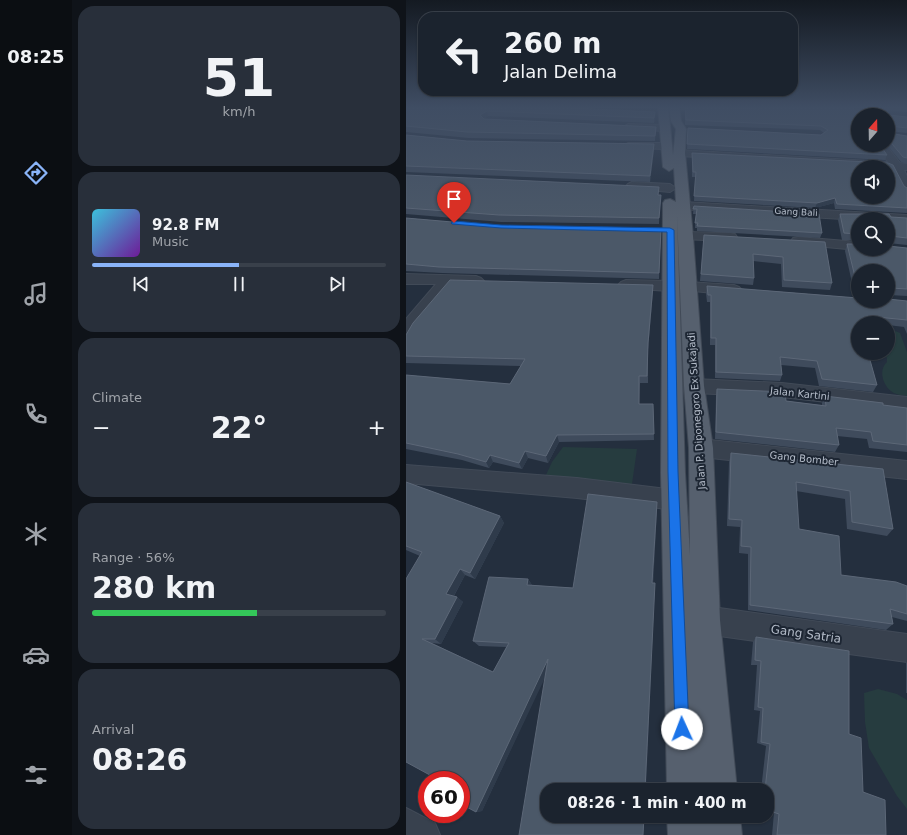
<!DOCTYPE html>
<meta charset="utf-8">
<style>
:root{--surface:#1b232e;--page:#282f3a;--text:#f1f3f6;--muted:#a0a4aa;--line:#39404a;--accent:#8ab4f8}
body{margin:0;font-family:"DejaVu Sans",sans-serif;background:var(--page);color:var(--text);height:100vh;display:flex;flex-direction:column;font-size:15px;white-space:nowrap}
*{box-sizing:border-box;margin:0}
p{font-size:13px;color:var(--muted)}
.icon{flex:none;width:22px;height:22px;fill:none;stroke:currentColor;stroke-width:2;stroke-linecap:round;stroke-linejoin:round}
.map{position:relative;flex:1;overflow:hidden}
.side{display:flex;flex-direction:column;gap:6px;padding:6px;background:#0f1319;width:334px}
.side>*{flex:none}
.banner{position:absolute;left:12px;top:12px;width:380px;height:84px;border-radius:16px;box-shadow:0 1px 3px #0004,0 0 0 1px var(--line);background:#1b232e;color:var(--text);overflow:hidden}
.needle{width:26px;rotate:20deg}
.buttons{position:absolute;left:445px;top:108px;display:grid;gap:8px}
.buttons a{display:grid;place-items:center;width:44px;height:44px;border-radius:50%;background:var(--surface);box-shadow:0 1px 3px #0004,0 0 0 1px var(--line);font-size:20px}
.speed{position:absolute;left:12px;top:771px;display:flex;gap:8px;font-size:20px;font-weight:700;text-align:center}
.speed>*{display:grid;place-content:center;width:52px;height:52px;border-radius:50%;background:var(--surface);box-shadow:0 1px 3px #0004,0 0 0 1px var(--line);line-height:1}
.speed .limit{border:6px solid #d22;background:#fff;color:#111}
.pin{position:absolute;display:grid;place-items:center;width:34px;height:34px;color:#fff;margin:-41px -17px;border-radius:50% 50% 50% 0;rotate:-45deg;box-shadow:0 0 4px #0007}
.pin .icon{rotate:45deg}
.me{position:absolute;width:44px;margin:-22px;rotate:358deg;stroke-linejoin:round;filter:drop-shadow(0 0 3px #0008)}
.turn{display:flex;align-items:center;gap:14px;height:84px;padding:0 20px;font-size:18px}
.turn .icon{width:52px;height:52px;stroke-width:2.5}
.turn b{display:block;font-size:28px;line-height:34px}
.big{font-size:30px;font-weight:600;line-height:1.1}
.side .widget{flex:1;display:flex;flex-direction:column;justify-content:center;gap:6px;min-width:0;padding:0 14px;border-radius:16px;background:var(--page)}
.side .dial{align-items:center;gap:0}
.dial b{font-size:52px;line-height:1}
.song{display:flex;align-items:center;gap:12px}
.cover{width:48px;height:48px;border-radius:6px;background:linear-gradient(135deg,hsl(190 70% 55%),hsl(280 70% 35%))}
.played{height:4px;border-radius:2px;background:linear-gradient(90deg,var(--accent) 50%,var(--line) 50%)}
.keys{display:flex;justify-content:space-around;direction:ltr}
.heat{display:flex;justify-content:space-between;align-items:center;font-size:22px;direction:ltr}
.charge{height:6px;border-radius:3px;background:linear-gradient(90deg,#34c759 56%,var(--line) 0)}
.trip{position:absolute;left:134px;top:783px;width:234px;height:40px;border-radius:16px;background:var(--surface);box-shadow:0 1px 3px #0004,0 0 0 1px var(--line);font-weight:600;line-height:40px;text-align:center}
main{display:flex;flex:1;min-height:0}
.tab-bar{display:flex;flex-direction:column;width:72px;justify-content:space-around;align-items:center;background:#0b0e12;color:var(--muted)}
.tab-bar .icon{width:28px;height:28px}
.tab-bar .selected{color:var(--accent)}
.tab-bar b{font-size:18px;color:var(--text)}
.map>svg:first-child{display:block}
</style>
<main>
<nav class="tab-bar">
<b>08:25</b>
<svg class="icon selected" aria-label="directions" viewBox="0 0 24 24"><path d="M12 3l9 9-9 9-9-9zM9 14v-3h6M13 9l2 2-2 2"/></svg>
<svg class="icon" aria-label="music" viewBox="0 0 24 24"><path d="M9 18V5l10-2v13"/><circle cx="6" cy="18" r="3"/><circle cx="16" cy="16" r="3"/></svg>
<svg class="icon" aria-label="phone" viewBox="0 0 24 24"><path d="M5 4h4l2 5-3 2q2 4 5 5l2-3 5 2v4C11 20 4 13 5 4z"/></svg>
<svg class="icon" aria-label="climate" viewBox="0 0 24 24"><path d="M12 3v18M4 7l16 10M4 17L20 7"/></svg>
<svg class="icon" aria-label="car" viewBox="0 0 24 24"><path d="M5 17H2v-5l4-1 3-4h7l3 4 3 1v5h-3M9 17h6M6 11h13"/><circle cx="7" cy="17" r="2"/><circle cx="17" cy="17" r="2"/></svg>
<svg class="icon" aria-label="filters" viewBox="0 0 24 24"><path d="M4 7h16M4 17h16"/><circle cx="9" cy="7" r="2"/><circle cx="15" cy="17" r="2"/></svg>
</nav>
<section class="side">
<div class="widget dial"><b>51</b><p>km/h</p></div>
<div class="widget">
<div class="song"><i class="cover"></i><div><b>92.8 FM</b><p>Music</p></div></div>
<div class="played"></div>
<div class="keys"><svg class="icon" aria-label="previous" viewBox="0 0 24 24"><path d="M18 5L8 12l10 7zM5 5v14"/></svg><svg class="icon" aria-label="pause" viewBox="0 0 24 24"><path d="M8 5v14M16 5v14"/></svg><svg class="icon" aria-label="next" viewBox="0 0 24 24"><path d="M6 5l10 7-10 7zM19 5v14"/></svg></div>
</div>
<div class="widget"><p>Climate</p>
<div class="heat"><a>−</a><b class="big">22°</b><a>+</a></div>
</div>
<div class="widget"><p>Range · 56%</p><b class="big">280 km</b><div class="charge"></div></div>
<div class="widget"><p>Arrival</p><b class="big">08:26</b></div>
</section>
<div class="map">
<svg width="501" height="835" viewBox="0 0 501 835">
<rect width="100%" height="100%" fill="#242f3e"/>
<path fill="#263c3f" d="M482,328L494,333L501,352V396C496,395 489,395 485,391C477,385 472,370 481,362V358L478,353H482Z
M157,447L231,449L226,484L140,475L146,462Z
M472,689L491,694L501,700V809L491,796L463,748L459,722L458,693Z"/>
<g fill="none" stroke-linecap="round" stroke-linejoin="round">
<g stroke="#414a57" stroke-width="2">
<path id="minor" d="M264,106H369L353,112L268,109Z
M442,106H450L457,115H452V118L449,117Z
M222,124L258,125L263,128L258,131L219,129L217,127Z
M222,143H261L266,146L261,149L218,148L217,146Z
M470,145H480L494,163L501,164V170H498L501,176V192L497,191L486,169H482V167L273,156L268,153L273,150L482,162Z
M226,182L264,184L270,188L264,192L222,188L220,186L222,184Z
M278,202L501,215V223L482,222V219L452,220L274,209L272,206Z
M280,232L324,233L329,234L331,237L329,240L324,241L275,239L273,236L275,233Z
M392,237L452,242V249H457L452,250L387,244L385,241L387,238Z
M0,274L70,276L75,278L78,281L75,284L46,285L6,334L0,336V319L30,284H0Z
M220,280L264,281L269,283L272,286L269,289L264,291L215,288L212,285L215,282Z
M282,282L328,285L333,287L336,290L333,293L328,295L277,290L274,287L277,284Z
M288,379L376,383L501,397V411L376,397L288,393L281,391L279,386L281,381Z
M295,439L501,461V479L295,457L288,454L284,448L288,442Z
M0,465L171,478L269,490L277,493L280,500L277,507L269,510L171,498L0,483Z
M299,606L501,634V662L299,634L289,630L285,620L289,610Z
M0,808L29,823L34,835H0Z"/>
</g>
<g stroke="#414a57" stroke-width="2">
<path id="major" d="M252,106H262L267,155L270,129L265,121L263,106H273L275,121L280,129L279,153L287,236L298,386L307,448L314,620L331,790H261L255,473L257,203L259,200L264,199L270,202L268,168L263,171L257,167ZM271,215L278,386L283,448L284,555L279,473Z
M261,816H334L336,835H262Z"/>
</g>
<use href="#minor" fill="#38414e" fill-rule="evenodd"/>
<use href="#major" fill="#56606e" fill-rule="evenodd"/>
</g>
<path fill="#3f4b5c" d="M0,106L249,112V117L248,123L82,116L78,119L250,127L249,141L63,138L0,132Z
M202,106H248L247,108Z
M279,106L354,109L448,111L501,117V133L483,131L482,133L501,136V164L495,162L481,145H482V115H452L481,155L479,160L281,149L282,128L415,135L418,133L414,130L279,125Z
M452,106H501V112L452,108Z
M0,135L61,141L248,144V150L244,182L0,172Z
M286,153L498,186L501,188V213L429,209L428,203L409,208L288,201L289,177H286Z
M0,175L253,195L254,201L253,224L95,222L0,214V215Z
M288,206L416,233L414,238L291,231V228H289L290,214H287Z
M434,214L501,218V245L482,243V244V219H452V240H436L432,220Z
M0,218L93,226L255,229L253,279L36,273L0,271Z
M298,235L419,242L426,283L424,290L376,287L375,264L347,261L348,278L347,285L294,281Z
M441,244L501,248V296L483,295L452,271V293L448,292L439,251Z
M247,285V292L242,350V383H234L233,404H247L248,440L153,442L142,463L122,458L116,469L87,462L83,468L56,460L0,449V375L104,384L115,366L0,363V335Z
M301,286L452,298L501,301V334L498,327L482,325V323H452L471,385L467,392L413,386L409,368L375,365L376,375L374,381L309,378V345H304V302H301L300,293Z
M311,389L380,401L416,405V403L419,396L477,405L501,408V452L463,448L461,439L431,436L433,445L429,452L309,439L310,395Z
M325,453L477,469L487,529L481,536L441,529L439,499L390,491L393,529L435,575L501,586V621L486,617L487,624L480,630L342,610V554L333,553L334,527L321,526L323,462Z
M0,482L94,516L98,523L69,579L59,575L48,596L51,597L57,602L35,644L26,643L87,672L100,647L73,646L67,641L122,579L126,585L167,588L251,509L247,583L249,589L139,676L76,811L70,812L55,780L0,762L14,556L0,550Z
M350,637L443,734L457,792L480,835H366L368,813L361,810V790H355L360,746L351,743L354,711L348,710L351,665H345L347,642Z
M500,663H501V693H500Z"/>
<path fill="#2f3b4b" d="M81,111L82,116L76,121L74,115Z
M249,112V117L248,123V118Z
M248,144V150L244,182V176Z
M429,198L428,203L409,208L411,203Z
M247,285V292L242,350V383V343Z
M151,435L153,442L142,463L140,456Z
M119,451L122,458L116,469L113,463Z
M84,455L87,462L83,468L80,462Z
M251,502V509L247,589L246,583Z
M94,516L98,523L69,579L64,573Z
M54,569L59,575L46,599L40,594Z
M122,579L126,585L125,591L121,585Z
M249,583L240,790H239Z
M51,597L57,602L35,644L29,639Z
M142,659L146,663L76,811L70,812Z"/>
<path fill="#4b5868" stroke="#5c6777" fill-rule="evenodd" d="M0,106H127L249,112L248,118L81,111L74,115L78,119L250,127L249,136L61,132L0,126Z
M279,106L354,109L360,106L447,107L448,111L482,112L483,115L501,117V128L484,126L482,133L501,136V158L497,157L482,139V115H452V145H474L481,155L281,144L282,128L415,135L422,130L415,126L280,120Z
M482,106H501V108Z
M0,135L61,141L248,144L244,176L0,166Z
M286,153L482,163L487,165L498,186L501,188V208L431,204L429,198L411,203L288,196L290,172H287ZM452,167H482V197H452Z
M0,175L253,187L252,195H255L253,218L93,215L0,208Z
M288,206L413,214L416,233L291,226L292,223H289L291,209H287Z
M434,214H483L485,217L501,218V238L484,236L483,241H482V219H452V234L438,233Z
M0,218L93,226L255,229L253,273L33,267L0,264Z
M298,235L419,242L426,283L378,280L377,257L347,254L348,278L295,274Z
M441,244H452V249H482V246L501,248V289L485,288L484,293H482V271H452V285H451Z
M44,280L247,285L242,343L241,376H233V404H247L248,434L151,435L140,456L119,451L113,463L84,455L80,462L52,454L0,443V375L104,384L119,359L0,356V335L7,323Z
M301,286L452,298V301H482V299L501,301V320L461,316L464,323H452V353H462L471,385L416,379L411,361L374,357L376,375L310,372V338H305V295H302Z
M311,389L379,392L380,401L420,406L419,396L477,403V405L501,408V445L467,441L465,432L430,428L433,445L310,432Z
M325,453L477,469L487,529L446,522L444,491L390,482L393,529L433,536L435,575L490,582L501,586V614L484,609L487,624L344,605L345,547L335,546L336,520L323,519Z
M0,482L94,516L64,573L54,569L40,594L51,597L29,639H16L87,672L103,643L67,641L83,577L122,579L121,585L167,588L182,494L251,502L246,583H249L239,790H141V816H238L237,835H113L142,659L70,812L55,804V780H33L0,762V579L16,552L0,546Z
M350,637L443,651V734L455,738L457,792L479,800L480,835H371L373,814L361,810V790H359L364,744L355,742L357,708L352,707L355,661L349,660Z"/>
<linearGradient id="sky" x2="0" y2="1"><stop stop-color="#141a22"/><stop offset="0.48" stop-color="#3f4d63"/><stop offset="1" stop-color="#3f4d63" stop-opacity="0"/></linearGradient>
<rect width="501" height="223" fill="url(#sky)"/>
<path fill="#1a73e8" stroke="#114b97" d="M48,221L95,225L264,228L268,230L272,472L283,729L281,734L276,736L271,734L269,729L262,472L261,232L95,228L46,224L45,223Z"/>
<g text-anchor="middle" stroke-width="4" stroke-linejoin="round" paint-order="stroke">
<g font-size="9" fill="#b4bcc9" stroke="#1d2633">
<text transform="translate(390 212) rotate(3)" y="3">Gang Bali</text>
</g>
<g font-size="10" fill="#b4bcc9" stroke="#1d2633">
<text transform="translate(394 393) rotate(6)" y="4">Jalan Kartini</text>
<text transform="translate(290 411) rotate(-94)" y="4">Jalan P. Diponegoro Ex Sukajadi</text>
<text transform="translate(398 458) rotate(6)" y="4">Gang Bomber</text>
</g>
<g font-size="12" fill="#b4bcc9" stroke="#1d2633">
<text transform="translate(400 634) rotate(8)" y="4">Gang Satria</text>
</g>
</g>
</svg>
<div class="buttons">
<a><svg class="needle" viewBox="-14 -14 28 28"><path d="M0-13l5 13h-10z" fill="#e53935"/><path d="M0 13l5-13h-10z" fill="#a0a4aa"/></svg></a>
<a><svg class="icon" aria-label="sound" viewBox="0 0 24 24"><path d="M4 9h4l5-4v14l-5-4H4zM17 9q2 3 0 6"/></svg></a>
<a><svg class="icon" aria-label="search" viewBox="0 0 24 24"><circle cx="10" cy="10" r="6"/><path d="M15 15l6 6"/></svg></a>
<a>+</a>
<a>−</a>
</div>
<div class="speed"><div class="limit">60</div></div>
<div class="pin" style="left:48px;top:223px;background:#d93025"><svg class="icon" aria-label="arrive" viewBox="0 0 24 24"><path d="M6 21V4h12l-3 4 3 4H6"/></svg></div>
<svg class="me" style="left:276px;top:729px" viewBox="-20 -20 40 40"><circle r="19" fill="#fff"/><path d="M0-13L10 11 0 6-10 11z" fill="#1a73e8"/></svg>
<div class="trip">08:26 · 1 min · 400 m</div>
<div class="banner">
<div class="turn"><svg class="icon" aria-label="left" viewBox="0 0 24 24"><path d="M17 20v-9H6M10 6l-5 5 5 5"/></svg><div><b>260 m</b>Jalan Delima</div></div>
</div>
</div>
</main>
